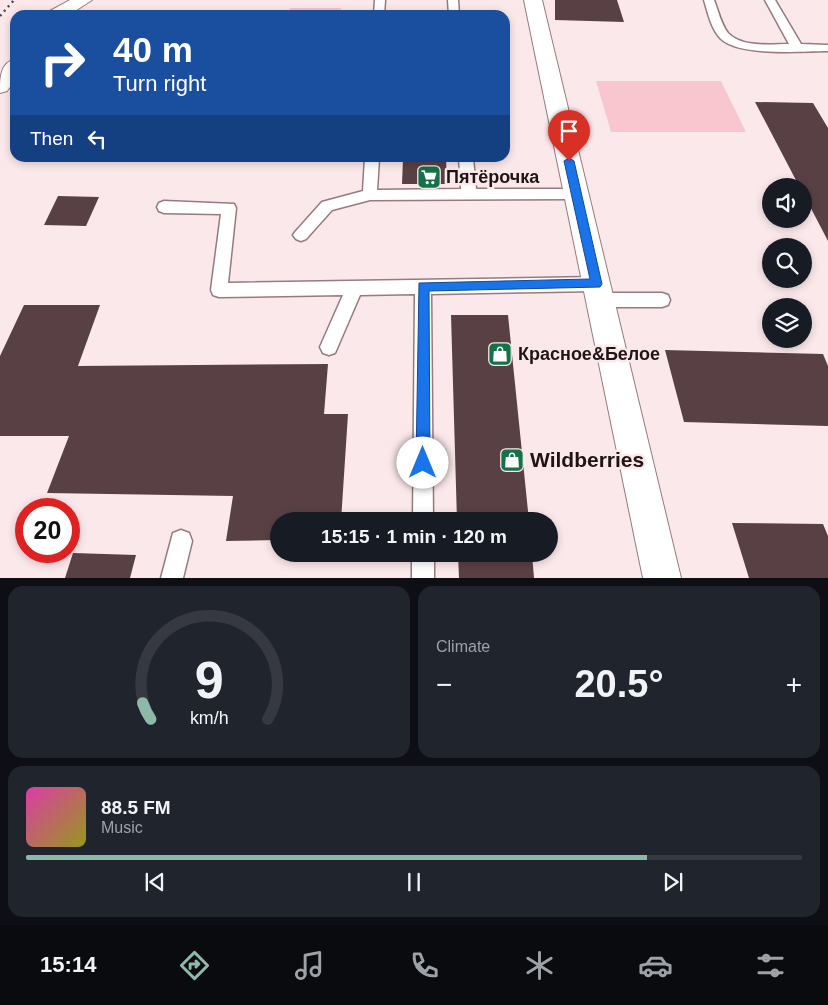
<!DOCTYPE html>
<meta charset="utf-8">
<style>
:root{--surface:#171b24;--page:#20242c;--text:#f1f3f6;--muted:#9ea1a6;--line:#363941;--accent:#8eb9a8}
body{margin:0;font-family:Arial,sans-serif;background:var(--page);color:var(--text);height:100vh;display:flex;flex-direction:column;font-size:19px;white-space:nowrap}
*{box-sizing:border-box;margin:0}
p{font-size:16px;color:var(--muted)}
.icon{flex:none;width:28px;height:28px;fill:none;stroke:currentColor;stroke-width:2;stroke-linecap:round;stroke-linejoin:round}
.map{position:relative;height:578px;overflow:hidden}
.sheet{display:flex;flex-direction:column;gap:8px;padding:8px;background:#0d0f14;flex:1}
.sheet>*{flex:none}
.hud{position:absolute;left:10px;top:10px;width:500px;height:152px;border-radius:15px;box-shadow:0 2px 8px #0003;background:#1a4fa0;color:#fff;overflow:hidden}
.fabs{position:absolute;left:762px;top:178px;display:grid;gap:10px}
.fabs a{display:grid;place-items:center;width:50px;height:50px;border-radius:50%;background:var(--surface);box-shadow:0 2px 8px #0003;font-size:25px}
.speed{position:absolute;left:15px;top:498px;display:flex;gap:10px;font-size:25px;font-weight:700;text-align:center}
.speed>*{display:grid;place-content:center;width:65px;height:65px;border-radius:50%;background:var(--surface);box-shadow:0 2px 8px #0003;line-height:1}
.speed .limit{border:8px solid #d22;background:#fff;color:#111}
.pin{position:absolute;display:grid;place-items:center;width:42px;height:42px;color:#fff;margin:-51px -21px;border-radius:50% 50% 50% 0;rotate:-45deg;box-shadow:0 0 5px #0007}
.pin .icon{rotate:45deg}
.me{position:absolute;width:55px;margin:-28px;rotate:0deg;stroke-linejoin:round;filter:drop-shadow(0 0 4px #0008)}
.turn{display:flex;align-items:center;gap:18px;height:105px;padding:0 20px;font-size:22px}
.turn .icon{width:65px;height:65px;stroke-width:2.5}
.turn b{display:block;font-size:35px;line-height:42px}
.then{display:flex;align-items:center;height:48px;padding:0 20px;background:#0003;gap:10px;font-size:19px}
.big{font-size:38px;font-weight:700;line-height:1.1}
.sheet .tile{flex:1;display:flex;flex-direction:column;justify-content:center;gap:8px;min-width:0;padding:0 18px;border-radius:15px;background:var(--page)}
.sheet .dial{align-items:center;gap:0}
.dial svg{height:130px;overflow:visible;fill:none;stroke:var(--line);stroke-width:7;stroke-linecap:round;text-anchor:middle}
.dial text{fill:var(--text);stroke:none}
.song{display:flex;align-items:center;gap:15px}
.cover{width:60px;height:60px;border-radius:8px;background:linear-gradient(135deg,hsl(320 70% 55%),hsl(60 70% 35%))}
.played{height:5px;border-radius:2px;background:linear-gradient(90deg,var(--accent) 80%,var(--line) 80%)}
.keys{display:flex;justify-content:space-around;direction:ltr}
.heat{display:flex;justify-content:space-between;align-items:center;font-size:28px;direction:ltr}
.sheet .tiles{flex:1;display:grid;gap:8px;grid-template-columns:1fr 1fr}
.tile:last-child{grid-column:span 2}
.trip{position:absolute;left:270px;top:512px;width:288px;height:50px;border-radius:25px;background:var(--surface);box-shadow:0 2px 8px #0003;font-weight:700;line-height:50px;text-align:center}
.menu{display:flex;height:80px;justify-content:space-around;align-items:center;background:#090b0e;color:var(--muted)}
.menu .icon{width:35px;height:35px}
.menu .on{color:var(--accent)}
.menu b{font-size:22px;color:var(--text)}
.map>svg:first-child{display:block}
</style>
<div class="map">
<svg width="828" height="578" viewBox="0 0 828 578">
<rect width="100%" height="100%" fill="#fbe8eb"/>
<path fill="#f7c6ce" d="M290,8H341L340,15H288Z
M596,81H721L746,132H611Z"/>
<path fill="#594044" d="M555,0H617L624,22L555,20Z
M755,102L813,103L828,128V241L804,195V186H799Z
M403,158H446L447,184H402Z
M58,196L99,197L86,226L44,225Z
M24,305H100L78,366L328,364L324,414H348L341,521H279V540L226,541L233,496L47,493L69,436H0V356Z
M451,315H508L529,521H457Z
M665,350L823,354L828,366V426L684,422Z
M732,523L823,524L828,536V578H749Z
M73,553L136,555L130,578H65Z
M458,554H532L534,578H459Z"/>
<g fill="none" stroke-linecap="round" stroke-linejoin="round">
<g stroke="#967a7e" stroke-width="3">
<path id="service" d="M375,0H385L384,15H374Z
M448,0H458L459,15H449Z
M704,0H714C718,10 721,24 728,33C742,48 771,44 789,44L765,0H775L801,44L828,45V51C802,51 741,57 721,39C711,29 708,13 704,0Z
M365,158H379L377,190L461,189L459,158H473L476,189H576L581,190L583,194L581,198L576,199L370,200L332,210L306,239L301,241L296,239L293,235L296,231L322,202L363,191Z
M164,201L234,204L236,208L228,283L596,277L602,279L604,284L602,289L596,291L431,294L433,521H413L415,294L360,295L335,353L329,355L323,353L320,347L343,295L219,297L213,295L211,290L221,214L164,213L159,211L157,207L159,203Z
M600,293H662L668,295L670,300L668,305L662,307H600L594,305L592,300L594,295Z
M181,530L189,533L192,541L183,578H161L173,533Z
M412,554H434V578H412Z"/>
</g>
<g stroke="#967a7e" stroke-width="2">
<path id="minor" d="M70,0H92L69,15H47L50,11Z
M524,0H542L681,578H643Z
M15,59V80L7,91L0,93C0,78 0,63 15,59Z"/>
</g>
<use href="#service" fill="#fff" fill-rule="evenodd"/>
<use href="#minor" fill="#fff" fill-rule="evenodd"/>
<path stroke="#514446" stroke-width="2.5" stroke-dasharray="2 4" stroke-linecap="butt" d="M0,16L14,0"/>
</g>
<path fill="#1a73e8" stroke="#114b97" d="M569,158L574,161L602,284L600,287L429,291L430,463L428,468L423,470L418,468L416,463L419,283L590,279L564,161Z"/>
<defs>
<g id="supermarket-square" transform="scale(1.25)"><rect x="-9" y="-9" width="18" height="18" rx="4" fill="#147248" stroke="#fbe8eb"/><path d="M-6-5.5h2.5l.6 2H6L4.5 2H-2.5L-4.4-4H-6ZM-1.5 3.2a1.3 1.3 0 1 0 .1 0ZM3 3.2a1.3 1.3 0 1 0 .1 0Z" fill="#fff"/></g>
<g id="shop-square" transform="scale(1.25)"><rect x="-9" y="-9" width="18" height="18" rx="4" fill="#147248" stroke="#fbe8eb"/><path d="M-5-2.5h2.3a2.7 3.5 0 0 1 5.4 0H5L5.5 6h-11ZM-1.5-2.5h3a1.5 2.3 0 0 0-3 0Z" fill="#fff"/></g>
</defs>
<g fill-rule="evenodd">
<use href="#supermarket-square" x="429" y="177"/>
<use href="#shop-square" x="500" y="354"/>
<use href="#shop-square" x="512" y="460"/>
</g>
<g text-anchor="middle" stroke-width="5" stroke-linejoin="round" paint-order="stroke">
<g font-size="18" font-weight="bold" fill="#1f1416" stroke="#fbe8eb" text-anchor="start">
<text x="446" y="183">Пятёрочка</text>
<text x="518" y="360">Красное&amp;Белое</text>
</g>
<g font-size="21" font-weight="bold" fill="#1f1416" stroke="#fbe8eb" text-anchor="start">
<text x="530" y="467">Wildberries</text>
</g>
</g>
</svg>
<div class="fabs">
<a><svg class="icon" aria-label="sound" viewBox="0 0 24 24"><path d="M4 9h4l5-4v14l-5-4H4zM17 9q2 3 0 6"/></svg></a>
<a><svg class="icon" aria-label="search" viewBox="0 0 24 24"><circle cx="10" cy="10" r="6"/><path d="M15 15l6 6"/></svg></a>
<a><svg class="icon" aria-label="layers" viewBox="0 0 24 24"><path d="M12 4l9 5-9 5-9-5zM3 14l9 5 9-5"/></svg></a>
</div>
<div class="speed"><div class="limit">20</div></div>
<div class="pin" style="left:569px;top:161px;background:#d93025"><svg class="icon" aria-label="arrive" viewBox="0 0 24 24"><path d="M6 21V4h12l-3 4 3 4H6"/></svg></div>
<svg class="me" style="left:423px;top:463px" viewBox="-20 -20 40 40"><circle r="19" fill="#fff"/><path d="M0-13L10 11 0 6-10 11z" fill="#1a73e8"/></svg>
<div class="trip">15:15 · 1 min · 120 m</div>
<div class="hud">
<div class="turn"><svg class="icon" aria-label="right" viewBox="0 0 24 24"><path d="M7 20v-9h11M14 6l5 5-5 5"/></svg><div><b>40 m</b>Turn right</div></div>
<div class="then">Then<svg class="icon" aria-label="left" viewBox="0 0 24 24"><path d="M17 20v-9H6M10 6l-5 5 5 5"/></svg></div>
</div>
</div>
<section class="sheet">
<div class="tiles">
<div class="tile dial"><svg viewBox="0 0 100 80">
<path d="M14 69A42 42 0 1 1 86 69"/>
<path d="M14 69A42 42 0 0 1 9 59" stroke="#8eb9a8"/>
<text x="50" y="56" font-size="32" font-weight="700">9</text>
<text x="50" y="72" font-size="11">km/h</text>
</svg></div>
<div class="tile"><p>Climate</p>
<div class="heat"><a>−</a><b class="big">20.5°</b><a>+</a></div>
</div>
<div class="tile">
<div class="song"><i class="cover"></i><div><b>88.5 FM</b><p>Music</p></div></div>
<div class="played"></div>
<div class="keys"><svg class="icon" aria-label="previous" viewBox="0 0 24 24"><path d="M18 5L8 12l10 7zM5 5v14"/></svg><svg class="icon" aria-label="pause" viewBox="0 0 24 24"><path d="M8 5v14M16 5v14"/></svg><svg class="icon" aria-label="next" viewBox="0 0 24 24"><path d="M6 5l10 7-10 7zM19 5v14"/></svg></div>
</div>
</div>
</section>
<nav class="menu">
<b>15:14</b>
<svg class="icon on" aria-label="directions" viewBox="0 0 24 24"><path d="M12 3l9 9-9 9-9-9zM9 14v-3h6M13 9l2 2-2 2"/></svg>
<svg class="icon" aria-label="music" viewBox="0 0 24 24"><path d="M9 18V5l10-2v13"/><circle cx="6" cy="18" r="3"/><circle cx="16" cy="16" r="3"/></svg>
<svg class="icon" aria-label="phone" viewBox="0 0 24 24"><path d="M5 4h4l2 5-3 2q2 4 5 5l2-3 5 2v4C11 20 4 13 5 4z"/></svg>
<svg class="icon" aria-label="climate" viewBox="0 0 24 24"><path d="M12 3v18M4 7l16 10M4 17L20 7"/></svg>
<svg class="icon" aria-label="car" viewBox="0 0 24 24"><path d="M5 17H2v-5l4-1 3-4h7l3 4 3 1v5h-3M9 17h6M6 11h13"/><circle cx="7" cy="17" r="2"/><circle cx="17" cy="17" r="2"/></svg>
<svg class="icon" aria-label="filters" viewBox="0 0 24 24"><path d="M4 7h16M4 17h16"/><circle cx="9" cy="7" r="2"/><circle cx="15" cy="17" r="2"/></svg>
</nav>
